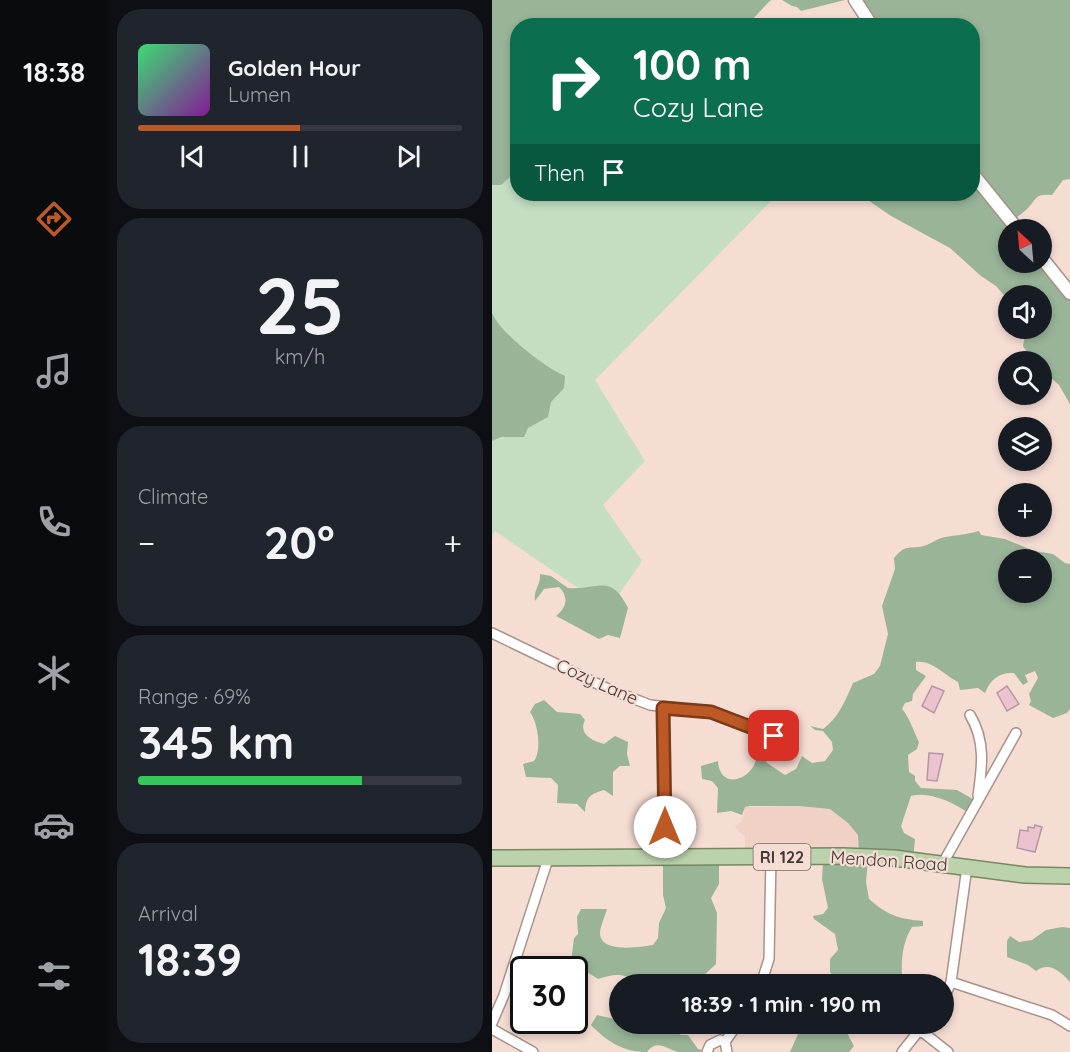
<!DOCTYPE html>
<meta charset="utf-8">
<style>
:root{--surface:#171b24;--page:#20242c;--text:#f1f3f6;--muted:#9ea1a6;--line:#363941;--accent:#bd5925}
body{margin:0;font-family:Quicksand,sans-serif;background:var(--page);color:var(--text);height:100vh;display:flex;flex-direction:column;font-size:22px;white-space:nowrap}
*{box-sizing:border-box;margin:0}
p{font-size:20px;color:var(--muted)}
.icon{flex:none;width:33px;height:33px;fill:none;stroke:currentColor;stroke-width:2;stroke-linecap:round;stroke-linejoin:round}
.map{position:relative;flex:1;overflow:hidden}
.panel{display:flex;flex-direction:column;gap:9px;padding:9px;background:#0d0f14;width:384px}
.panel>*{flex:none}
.top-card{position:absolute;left:18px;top:18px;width:470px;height:183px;border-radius:24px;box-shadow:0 3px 9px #0003;background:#0b6e4f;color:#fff;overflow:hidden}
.needle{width:39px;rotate:334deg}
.fabs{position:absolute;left:506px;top:219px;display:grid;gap:12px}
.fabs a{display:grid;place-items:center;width:54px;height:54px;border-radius:50%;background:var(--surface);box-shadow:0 3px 9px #0003;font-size:30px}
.speed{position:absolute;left:18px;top:956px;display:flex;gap:12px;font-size:30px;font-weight:700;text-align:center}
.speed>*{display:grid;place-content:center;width:78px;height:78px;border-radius:50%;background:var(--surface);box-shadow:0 3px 9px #0003;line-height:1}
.speed .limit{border:3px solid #111;border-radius:9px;background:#fff;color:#111}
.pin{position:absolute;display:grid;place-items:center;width:51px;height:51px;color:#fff;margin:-26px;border-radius:12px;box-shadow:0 3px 9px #0006}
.me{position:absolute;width:66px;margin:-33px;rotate:0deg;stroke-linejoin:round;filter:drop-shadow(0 0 4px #0008)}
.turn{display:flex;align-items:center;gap:21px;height:126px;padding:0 24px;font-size:27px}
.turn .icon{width:78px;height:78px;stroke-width:2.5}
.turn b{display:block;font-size:42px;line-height:51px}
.then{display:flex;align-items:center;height:57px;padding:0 24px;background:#0003;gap:12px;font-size:22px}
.big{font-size:45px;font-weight:700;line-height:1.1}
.panel .tile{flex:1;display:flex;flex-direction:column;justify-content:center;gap:9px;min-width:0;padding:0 21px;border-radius:24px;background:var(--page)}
.panel .dial{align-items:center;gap:0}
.dial b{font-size:78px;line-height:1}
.song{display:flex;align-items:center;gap:18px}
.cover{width:72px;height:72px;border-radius:9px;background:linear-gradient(135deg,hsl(140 70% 55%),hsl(290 70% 35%))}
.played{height:6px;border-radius:3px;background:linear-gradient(90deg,var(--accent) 50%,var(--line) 50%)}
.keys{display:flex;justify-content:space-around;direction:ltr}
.heat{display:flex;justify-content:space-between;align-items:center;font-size:33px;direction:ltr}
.charge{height:9px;border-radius:4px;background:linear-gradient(90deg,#34c759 69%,var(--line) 0)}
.trip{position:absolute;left:117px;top:974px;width:345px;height:60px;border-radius:30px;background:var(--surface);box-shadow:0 3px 9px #0003;font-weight:700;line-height:60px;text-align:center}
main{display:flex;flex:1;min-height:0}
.tab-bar{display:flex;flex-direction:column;width:108px;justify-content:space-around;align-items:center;background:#090b0e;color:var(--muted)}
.tab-bar .icon{width:42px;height:42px}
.tab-bar .active{color:var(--accent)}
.tab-bar b{font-size:27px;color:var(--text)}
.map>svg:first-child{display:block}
</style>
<main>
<nav class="tab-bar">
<b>18:38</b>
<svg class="icon active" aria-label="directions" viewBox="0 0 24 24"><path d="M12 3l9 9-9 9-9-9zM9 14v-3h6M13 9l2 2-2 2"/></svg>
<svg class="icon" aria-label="music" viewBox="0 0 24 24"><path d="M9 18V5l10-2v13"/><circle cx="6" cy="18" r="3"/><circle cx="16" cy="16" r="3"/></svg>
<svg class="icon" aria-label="phone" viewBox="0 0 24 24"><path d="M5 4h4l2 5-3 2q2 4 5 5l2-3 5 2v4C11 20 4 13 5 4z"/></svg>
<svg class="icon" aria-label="climate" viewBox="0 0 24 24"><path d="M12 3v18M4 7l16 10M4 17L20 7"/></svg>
<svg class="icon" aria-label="car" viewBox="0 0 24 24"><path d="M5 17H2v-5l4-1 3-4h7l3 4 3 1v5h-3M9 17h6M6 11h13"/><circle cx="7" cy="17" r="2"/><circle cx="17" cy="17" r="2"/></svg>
<svg class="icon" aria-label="filters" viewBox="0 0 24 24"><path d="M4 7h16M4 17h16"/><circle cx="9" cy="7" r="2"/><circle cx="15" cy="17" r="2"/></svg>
</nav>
<section class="panel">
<div class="tile">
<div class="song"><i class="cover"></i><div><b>Golden Hour</b><p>Lumen</p></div></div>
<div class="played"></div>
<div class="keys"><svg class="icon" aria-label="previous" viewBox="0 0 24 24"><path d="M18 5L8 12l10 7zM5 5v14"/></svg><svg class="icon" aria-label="pause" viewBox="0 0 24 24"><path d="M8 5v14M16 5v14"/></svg><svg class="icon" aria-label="next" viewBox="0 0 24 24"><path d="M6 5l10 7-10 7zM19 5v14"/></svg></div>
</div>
<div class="tile dial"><b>25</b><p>km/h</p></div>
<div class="tile"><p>Climate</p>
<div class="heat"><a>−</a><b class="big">20°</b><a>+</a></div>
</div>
<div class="tile"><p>Range · 69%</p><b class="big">345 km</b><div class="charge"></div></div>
<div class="tile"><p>Arrival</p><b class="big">18:39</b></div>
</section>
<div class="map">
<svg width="578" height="1052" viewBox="0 0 578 1052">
<rect width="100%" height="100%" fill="#f6ddd4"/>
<path fill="#f1d0c5" d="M307,806L338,809L356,823L366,835L367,857H253V836L247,832L243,826L250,822L253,807Z"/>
<path fill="#c4ddc3" d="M0,0L26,26V194H286L103,380L153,461L111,505L150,561L117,609L3,531L0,538Z"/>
<path fill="#99b498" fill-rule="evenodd" d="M0,0H279C271,7 261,21 253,25L26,26L25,157L17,178L9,185H0Z
M290,0H353L309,11L305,7L300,6Z
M363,0H578V179L571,180L560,195C542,194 546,198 536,208C531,213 525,217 520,221L526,229L516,230V262H549L578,293V404L567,385L549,369V362L541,361L531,346L534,329L549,328V296H516V300L504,286L489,276L458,248L399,216L367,194H480V26L379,25Z
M0,313C8,333 54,368 73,376L72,388L59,402L56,417L36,428L32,437H9L0,441Z
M487,531L489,535L513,539L542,551L561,554L573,563L578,564V709L575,713L561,718L537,705L539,701L537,694L546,678L543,671L533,675L536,682L531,685L522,673C508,672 498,679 493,693L486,688L468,690L466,682C452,675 440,660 424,662V670L434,676L421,694L420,701L413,703L410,709C418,718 421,731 427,742L425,749L416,755L417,772L423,776V781L429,788L465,790L486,802L478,814C462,803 438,791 419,796L409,826L412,833L423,839L421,861L376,859L374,882L377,899C395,915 407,919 431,921V926L420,927C411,941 409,959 410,975L398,984H348L338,972V959L346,950L343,934L322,919L321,916L331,914L336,908L330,879L331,861L367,857L366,835L356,823L338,809L307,806H258L253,807L250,815L239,811L225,813L226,788L220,781L210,779L209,766L226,761C227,785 250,784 261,767C264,762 265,754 267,748L275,763L293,775L304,769L310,756L320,763L333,761L341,750L340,742L331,731L323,730L318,726L331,729C346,719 354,699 361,683L382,674L388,666L396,634L390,606L403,569L402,558C415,543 415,550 431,546C437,545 443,540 449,538C461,535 474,535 487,531ZM516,560H549V592H516Z
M48,574L59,576L76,588C106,591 118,572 136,608L128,638L116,635L107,639L66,617L64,616C75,607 77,597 67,587L52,589L43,601C41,591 49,584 48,574Z
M52,700L65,712L88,714L93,720C86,734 100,741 112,744L123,736L136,742L135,754L138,766H128L121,772V796L112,790C98,794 94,797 93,812L85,804L65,803L66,785L59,778L34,777L31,764L42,761C50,750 46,723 38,712L43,704Z
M227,859V884L219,898L225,913L224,964L210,977L190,978L177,984H144C133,971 120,975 106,979L79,962L82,938L86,934L85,917L89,909H115C113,916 109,925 108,932C107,954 148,947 161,945L166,938L167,923L174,908L171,895V860Z
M570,927L578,928V982C569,972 557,961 544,971L536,965L515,957V941L518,936L527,942L540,940L554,930Z
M105,1015L127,1020L128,1023H181L183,1031L189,1035H196L206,1049L216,1052C207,1052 194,1052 186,1052C173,1048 165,1039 155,1052C132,1052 115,1042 99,1025Z
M311,1023H359C352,1033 357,1036 362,1046L357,1052H298Z"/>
<path fill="#ebc2ce" stroke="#b299a1" stroke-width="1.5" d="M440,686L452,691L442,713L430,706Z
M515,686L527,704L515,711L505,693Z
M437,753L451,754L445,781L435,780Z
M543,825L550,827L543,852L525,848L528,830L536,831V827L542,828Z"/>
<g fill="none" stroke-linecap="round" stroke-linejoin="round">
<g stroke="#a99289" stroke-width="12">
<path id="minor" d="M0,633L114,688L158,705L219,712L282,736
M171,708L173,856
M478,715C494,741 490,768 486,796
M451,863L524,733
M459,982L560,1015L578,1026
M269,984L277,959L279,857
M452,999L459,982L475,867
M0,1023L12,995L56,859
M0,1029L41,1052
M428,1030L456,1052
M233,1042L246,1023
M215,1052L218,1045L228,1040L233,1042L235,1052
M410,1052L433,1023"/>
</g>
<g stroke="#a99289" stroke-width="15">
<path id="tertiary" d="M363,0L380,26
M480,173L526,230
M549,257L578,293"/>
</g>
<g stroke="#74895e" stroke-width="18">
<path id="primary" d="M0,858L351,856L402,858L533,875L578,876"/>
</g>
<use href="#minor" stroke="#fff" stroke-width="9"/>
<use href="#tertiary" stroke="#fff" stroke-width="12"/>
<use href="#primary" stroke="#bcd2ac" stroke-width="15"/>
</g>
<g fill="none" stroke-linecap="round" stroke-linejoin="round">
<g stroke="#7b3a18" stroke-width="15">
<path id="route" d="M173,827L171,708L219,712L282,736"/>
</g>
<use href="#route" stroke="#bd5925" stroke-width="10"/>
</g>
<g text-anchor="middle" stroke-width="4.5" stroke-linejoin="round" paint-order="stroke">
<rect fill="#f6ddd4" stroke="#786a65" stroke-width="1.5" x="261.5" y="844" width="57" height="26" rx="4.5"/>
<g font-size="16" font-weight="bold" fill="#423835">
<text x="290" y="863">RI 122</text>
</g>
<g font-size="18" fill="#423835" stroke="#f6ddd4">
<text transform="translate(105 682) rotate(24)" y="6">Cozy Lane</text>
<text transform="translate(397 861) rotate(4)" y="6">Mendon Road</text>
</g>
</g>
</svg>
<div class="fabs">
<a><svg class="needle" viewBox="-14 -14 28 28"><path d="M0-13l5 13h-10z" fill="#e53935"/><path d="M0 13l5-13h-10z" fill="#9ea1a6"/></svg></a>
<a><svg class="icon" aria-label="sound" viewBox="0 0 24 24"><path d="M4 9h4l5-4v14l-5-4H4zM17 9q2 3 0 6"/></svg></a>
<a><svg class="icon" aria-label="search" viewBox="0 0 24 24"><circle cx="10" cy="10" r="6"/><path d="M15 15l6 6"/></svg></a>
<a><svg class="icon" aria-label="layers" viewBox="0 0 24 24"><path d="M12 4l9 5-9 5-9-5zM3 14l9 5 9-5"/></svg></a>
<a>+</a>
<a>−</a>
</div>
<div class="speed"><div class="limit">30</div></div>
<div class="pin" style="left:282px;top:736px;background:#d93025"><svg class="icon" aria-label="arrive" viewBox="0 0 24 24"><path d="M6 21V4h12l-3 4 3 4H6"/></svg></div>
<svg class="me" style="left:173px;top:827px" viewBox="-20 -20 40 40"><circle r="19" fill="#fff"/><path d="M0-13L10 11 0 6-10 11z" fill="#bd5925"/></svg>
<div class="trip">18:39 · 1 min · 190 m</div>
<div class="top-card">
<div class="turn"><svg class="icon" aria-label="right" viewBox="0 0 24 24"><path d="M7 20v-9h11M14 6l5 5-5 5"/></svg><div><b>100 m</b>Cozy Lane</div></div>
<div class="then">Then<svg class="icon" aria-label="arrive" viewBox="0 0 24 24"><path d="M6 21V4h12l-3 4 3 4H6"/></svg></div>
</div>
</div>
</main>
